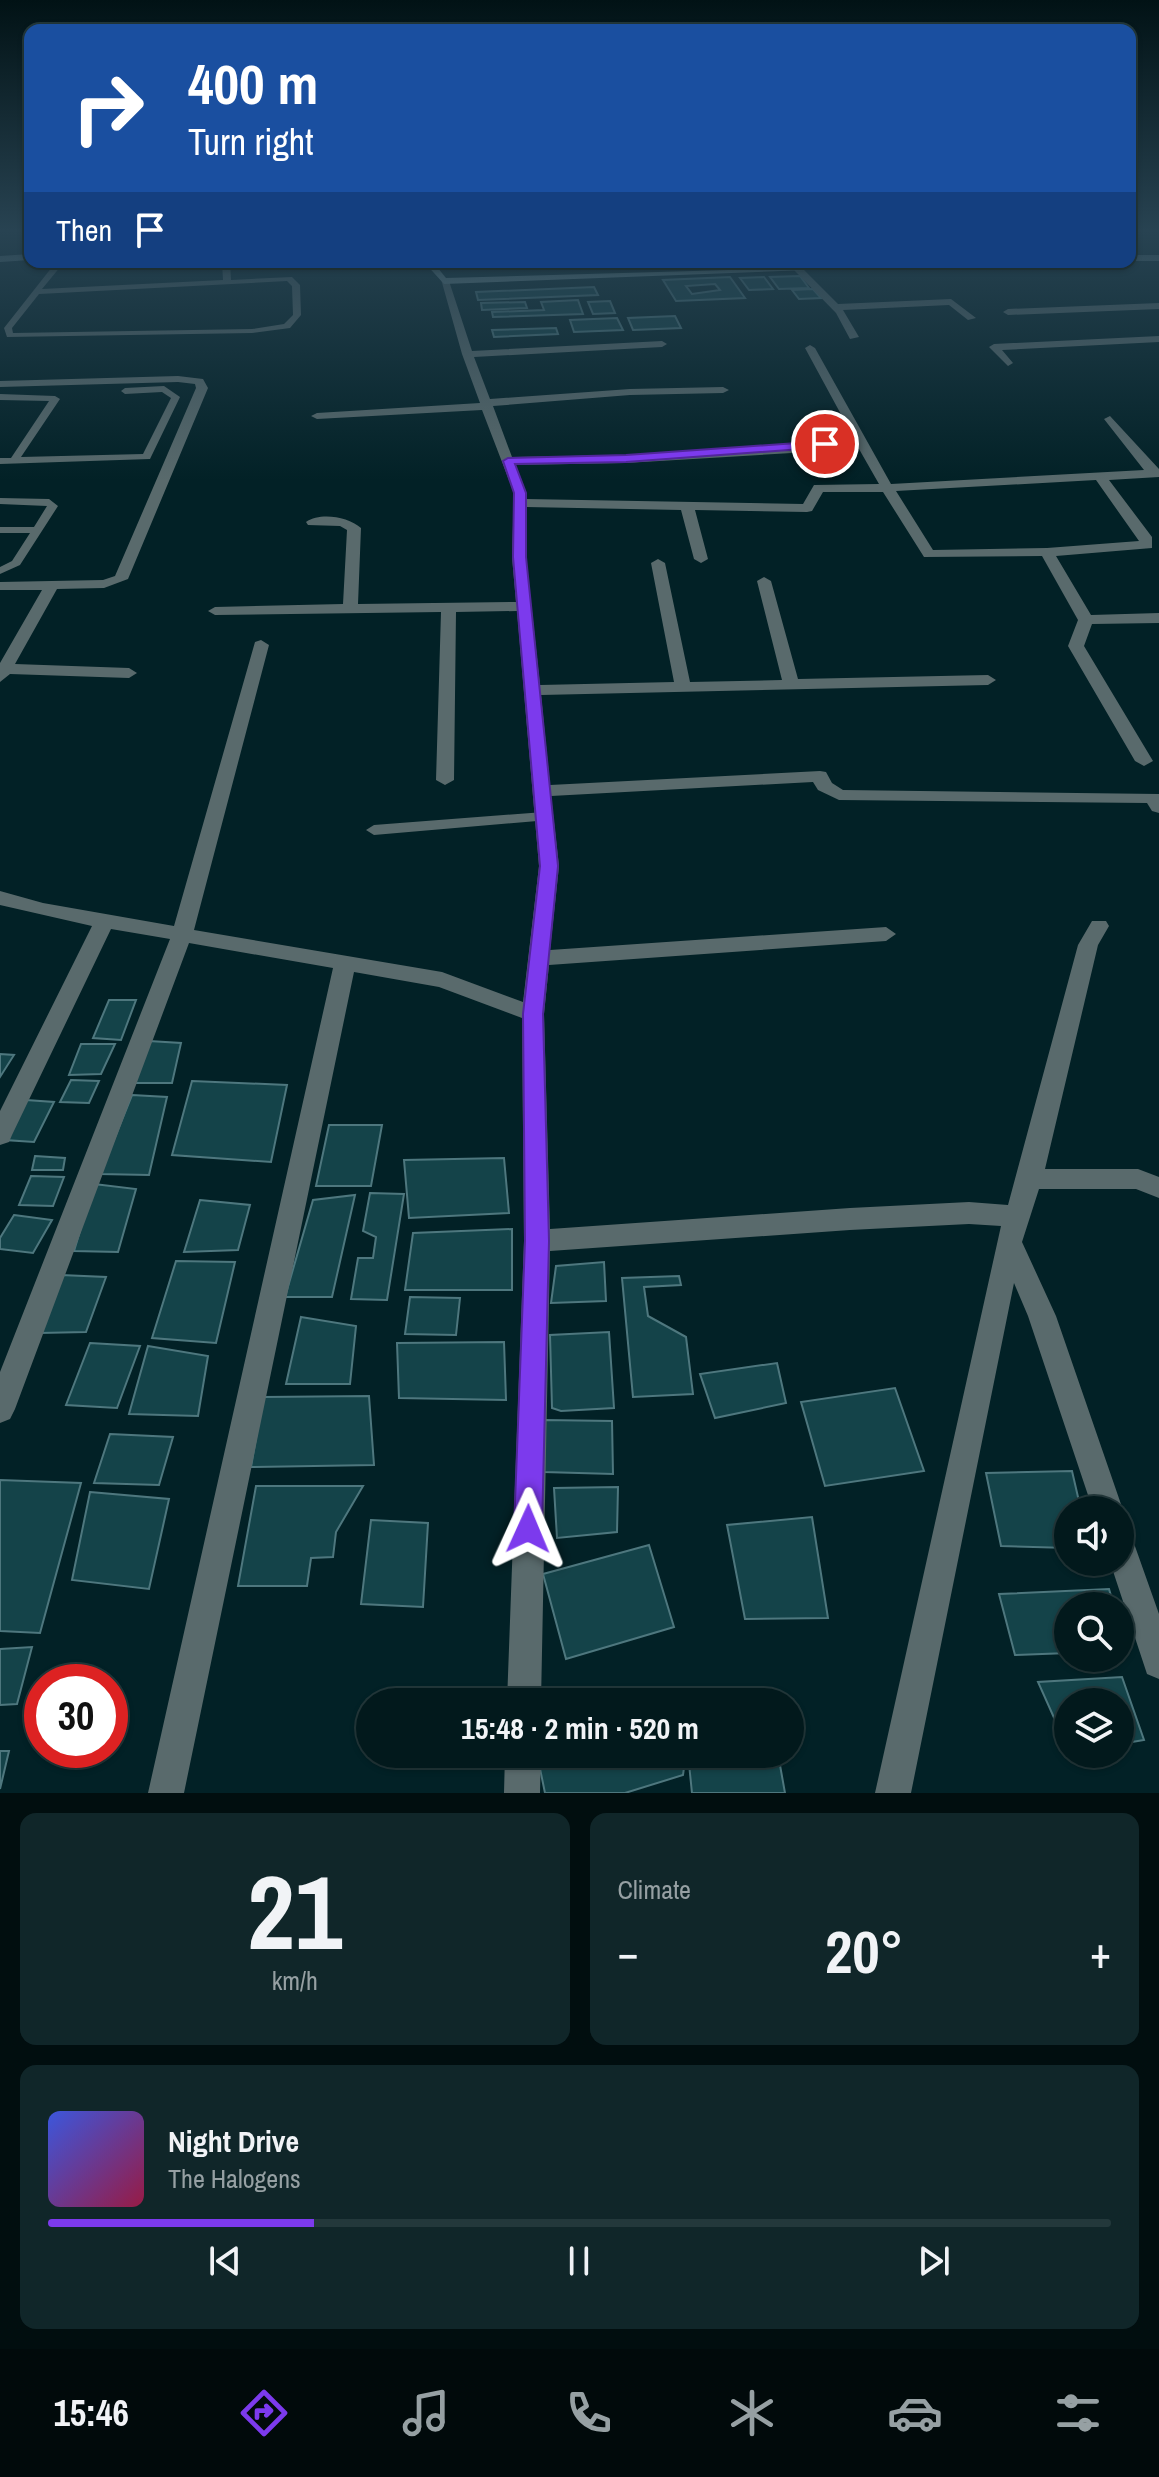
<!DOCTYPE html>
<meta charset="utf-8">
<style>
:root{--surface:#02191c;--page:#102629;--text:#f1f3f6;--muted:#96a0a3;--line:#23383b;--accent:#7c3aed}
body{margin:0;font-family:"Archivo Narrow",sans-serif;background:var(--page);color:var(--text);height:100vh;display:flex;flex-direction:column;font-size:30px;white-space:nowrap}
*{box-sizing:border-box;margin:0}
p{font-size:26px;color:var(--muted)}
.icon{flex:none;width:44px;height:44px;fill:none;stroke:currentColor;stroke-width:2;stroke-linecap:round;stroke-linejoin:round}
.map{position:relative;height:1793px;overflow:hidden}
.details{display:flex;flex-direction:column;gap:20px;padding:20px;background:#010e0f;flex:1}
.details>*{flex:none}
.guide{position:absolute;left:24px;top:24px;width:1112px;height:244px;border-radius:16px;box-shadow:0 2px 6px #0004,0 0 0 2px var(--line);background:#1a4fa0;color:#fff;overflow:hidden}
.tools{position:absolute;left:1054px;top:1496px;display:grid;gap:16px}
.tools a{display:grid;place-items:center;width:80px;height:80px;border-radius:50%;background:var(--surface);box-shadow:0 2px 6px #0004,0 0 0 2px var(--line);font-size:40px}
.speed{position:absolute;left:24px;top:1664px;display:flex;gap:16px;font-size:40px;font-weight:700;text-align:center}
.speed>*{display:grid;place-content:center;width:104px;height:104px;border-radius:50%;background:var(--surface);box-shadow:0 2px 6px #0004,0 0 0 2px var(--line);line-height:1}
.speed .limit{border:12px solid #d22;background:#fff;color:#111}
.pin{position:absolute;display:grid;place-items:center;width:68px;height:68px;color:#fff;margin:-34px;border:4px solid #fff;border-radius:50%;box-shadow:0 2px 8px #0007}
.me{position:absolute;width:88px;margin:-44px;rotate:1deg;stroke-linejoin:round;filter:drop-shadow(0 0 6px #0008)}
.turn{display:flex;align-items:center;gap:28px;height:168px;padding:0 32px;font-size:36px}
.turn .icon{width:104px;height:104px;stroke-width:2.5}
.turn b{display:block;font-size:56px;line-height:68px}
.then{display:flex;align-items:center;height:76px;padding:0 32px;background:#0003;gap:16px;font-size:30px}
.big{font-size:60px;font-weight:800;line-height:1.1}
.details .tile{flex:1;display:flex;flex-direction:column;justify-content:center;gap:12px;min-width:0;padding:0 28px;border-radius:16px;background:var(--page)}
.details .dial{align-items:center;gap:0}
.dial b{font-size:104px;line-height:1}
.song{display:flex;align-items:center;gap:24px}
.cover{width:96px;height:96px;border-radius:12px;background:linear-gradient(135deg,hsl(230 70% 55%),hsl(340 70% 35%))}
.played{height:8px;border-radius:4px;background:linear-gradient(90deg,var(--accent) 25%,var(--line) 25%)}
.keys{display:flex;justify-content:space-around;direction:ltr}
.heat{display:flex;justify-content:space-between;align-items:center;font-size:44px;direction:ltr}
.details .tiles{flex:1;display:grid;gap:20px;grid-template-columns:1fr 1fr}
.tile:last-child{grid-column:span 2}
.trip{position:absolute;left:356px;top:1688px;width:448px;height:80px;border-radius:40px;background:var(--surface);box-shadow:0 2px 6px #0004,0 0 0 2px var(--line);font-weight:800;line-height:80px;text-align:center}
.dock{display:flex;height:128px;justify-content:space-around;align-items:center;background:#010a0b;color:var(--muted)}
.dock .icon{width:56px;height:56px}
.dock .selected{color:var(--accent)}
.dock b{font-size:36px;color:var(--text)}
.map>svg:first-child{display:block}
</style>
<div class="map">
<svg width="1159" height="1793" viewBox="0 0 1159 1793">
<rect width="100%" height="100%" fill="#022126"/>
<path fill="#144349" stroke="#4e777e" stroke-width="2" fill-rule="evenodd" d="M800,276L809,288L779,289L770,277Z
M730,277L745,298L676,301L663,280ZM715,284L720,290L692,294L686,286Z
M764,277L773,289L749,290L740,278Z
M594,287L598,295L478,300L476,292Z
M813,289L821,298L799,299L792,290Z
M578,300L583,314L493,317L492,312L544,310L541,302Z
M610,301L615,313L593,314L588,302Z
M525,302L527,308L482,310L481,303Z
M675,316L681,328L633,330L628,318Z
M617,318L623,330L574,332L570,320Z
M556,328L558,334L494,337L492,330Z
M109,1000H136L121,1040L93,1038Z
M149,1041L181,1043L172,1083H135Z
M81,1044H115L101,1074L69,1075Z
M0,1054L14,1055L0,1077Z
M71,1080L99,1081L89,1103L60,1102Z
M192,1081L287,1085L271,1162L172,1155Z
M132,1095L167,1097L149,1175L100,1174Z
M26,1100L54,1102L34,1142L5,1140Z
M329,1125H382L371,1186H316Z
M35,1156L65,1158L63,1170H32Z
M504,1158L509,1213L409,1218L404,1160Z
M31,1176L64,1177L53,1206L19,1205Z
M94,1184L136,1189L118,1252L74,1251Z
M370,1193L404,1194L387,1300L351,1299L358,1258H373L376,1237L363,1231Z
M355,1195L332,1297H285L313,1200Z
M200,1200L250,1205L238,1250L184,1252Z
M14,1215L52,1220L33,1253L0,1249V1238Z
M512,1229V1290H405L413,1233Z
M176,1261L235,1262L216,1343L152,1338Z
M604,1262L606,1301L551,1303L556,1266Z
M61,1275L106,1277L86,1332L40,1333Z
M679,1276L681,1285L644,1287L648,1316L686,1337L693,1394L633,1397L622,1278Z
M410,1297L460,1298L456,1335L405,1334Z
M301,1317L356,1326L350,1384H286Z
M609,1332L614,1408L561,1411L552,1408L550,1335Z
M504,1342L506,1400L399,1398L397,1343Z
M90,1343L140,1346L117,1408L66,1405Z
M148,1346L208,1356L198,1416L129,1414Z
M777,1363L786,1403L715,1418L700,1374Z
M895,1388L924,1471L825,1486L801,1402Z
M369,1396L374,1465L251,1467L263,1397Z
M544,1420L612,1421L613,1474L544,1472Z
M110,1434L173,1437L159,1485L94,1483Z
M1072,1471L1081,1510H1068V1548L1001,1546L986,1473Z
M0,1480L81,1483L40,1633L0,1631Z
M256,1486H363L336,1532L333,1557L311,1558L307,1586H238Z
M618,1487L617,1532L557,1538L554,1488Z
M90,1492L169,1499L149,1589L72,1580Z
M812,1517L828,1618L745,1619L727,1525Z
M371,1520L428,1523L423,1607L361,1604Z
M649,1545L674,1627L566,1659L543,1574Z
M1109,1589L1114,1606H1068V1653L1015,1655L999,1594Z
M32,1647L17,1704L0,1705V1649Z
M1122,1677L1144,1740L1120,1744V1702H1068V1749L1038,1682Z
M0,1751H9L0,1789Z
M537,1754H686L683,1775L625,1793H545Z
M688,1754H778L785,1793H692Z"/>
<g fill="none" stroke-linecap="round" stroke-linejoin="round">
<path fill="#596a6c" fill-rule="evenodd" d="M56,262H123L61,266L42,289L223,280L222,262H230L231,280L292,277L300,285L301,315L290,328L252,333L7,337L4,328ZM287,281L292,286L293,315L284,324L252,329L13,333L12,328L39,294Z
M164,386L180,397L150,459L0,464V458H11L49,401L0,400V394L55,396L60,399L21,457L143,454L171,398L162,392L125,394L121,391L125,388Z
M0,498L49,499L58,506L20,565L0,574V567L12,561L30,533H0V527H34L47,506L0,504Z
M544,812L551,817L549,820L374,835L366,830L374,825Z"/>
<path fill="#596a6c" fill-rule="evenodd" d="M794,266H800L838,304L951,299L976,318L968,320L949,305L843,310L859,337L850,339L836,313L794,270Z
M441,279L449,281L472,351L662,341L667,344L662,347L474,357L490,399L630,389L723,387L729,390L723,393L630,395L493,406L512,457L626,455L856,442L805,348L810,345L815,348L891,484L1144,470L1104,419L1110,416L1159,469V477L1109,480L1152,537V548L1056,556L1091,615L1159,613V623L1092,624L1084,646L1153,761L1144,766L1135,761L1068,646L1078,620L1042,556L924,557L883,492H823L812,511L807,512L695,510L708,559L701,563L694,559L681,510L526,507V557L540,685L674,682L651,563L658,559L665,563L690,682L782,680L757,581L764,577L771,581L798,679L988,675L996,680L988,685L541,695L550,785L820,771L826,772L832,783L843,790L1159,794V813L1152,811L1147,803L839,800L818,790L813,782L551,796L559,866L550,950L886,927L896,934L886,941L549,965L544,1014L550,1229L850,1208L969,1202L1008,1205L1078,945L1092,921H1106L1109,926L1098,945L1045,1169H1138L1159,1177V1198L1136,1189H1039L1022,1242L1056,1316L1123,1510L1120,1518V1510H1093L1028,1316L1014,1283L911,1793H875L1001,1226L969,1224L850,1230L550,1251L541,1702H507L524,1241L522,1018L439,987L354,972L184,1793H148L333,968L189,943L15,1409L10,1419L0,1423V1372L170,939L111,929L12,1135L9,1142L0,1145V1111L92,926L0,905V891L43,903L174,926L255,642L261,640L269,645L194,930L442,972L523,1002L539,866L517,611L456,612L454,780L445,785L436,780L441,612L215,615L208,611L215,607L343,604L347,530L340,526L308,525L306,522C321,512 348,517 361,528L358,604L516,602L512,557L514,493L482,410L317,419L311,416L317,413L480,403L462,354ZM859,449L879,484L814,485L803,504L526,499L515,465L626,463ZM1096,480L1139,541L1047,548L933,550L896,491Z
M1159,303V309L1008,315L1003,312L1008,309Z
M1159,336V342L1002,350L1013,363L1008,366L989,347L994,344Z
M178,376L203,379L208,388L128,579L104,588L57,589L15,664L129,668L137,673L129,678L10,674L0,682V663L42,590H0V582L103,580L115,576L196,388L195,384L178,382L0,387V381Z
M1120,1530L1131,1535L1159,1614V1679L1147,1674L1110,1562H1120Z
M505,1754H541L540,1793H504Z"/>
<path fill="#7b969b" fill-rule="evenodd" d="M30,254V260L0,262V256Z
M1130,255H1159V261H1130Z
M424,262H433L446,278L1016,262L444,284Z"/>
</g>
<linearGradient id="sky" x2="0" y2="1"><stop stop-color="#011215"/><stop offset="0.48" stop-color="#284352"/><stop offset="1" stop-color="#284352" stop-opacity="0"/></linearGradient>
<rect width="1159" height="481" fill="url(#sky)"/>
<path fill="#7c3aed" stroke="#51269a" stroke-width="2" d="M825,441L828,447L626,462L515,464L526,493V557L558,866L543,1014L549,1241L542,1529L538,1539L528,1543L518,1539L514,1529L525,1241L523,1014L540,866L513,557L514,493L503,461L508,458L626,455Z"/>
</svg>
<div class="tools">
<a><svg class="icon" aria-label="sound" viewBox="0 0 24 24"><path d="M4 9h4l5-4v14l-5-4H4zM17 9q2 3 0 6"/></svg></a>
<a><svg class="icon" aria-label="search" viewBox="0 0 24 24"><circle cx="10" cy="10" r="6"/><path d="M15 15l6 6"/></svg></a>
<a><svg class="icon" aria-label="layers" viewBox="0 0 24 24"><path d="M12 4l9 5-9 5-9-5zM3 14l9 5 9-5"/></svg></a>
</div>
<div class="speed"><div class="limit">30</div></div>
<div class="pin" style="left:825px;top:444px;background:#d93025"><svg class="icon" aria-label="arrive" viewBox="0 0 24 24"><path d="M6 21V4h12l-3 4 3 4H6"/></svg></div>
<svg class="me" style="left:528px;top:1529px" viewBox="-20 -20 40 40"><path d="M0-17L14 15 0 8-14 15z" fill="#7c3aed" stroke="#fff" stroke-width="4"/></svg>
<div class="trip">15:48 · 2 min · 520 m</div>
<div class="guide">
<div class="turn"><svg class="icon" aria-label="right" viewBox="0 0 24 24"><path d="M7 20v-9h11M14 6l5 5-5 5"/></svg><div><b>400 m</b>Turn right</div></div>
<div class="then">Then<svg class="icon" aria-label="arrive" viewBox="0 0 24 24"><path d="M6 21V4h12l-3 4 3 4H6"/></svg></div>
</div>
</div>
<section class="details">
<div class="tiles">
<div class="tile dial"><b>21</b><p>km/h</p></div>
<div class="tile"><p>Climate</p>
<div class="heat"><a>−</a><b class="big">20°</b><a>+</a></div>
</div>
<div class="tile">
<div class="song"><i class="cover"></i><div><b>Night Drive</b><p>The Halogens</p></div></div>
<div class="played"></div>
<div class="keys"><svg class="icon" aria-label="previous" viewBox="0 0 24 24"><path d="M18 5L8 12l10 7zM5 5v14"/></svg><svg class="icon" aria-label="pause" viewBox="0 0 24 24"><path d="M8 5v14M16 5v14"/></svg><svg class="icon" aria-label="next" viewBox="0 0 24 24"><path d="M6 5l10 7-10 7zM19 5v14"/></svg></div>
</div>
</div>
</section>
<nav class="dock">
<b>15:46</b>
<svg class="icon selected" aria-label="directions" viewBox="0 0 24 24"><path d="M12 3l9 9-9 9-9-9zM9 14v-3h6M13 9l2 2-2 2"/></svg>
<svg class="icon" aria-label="music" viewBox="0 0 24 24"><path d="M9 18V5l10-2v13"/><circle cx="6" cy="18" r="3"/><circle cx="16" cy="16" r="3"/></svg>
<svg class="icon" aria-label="phone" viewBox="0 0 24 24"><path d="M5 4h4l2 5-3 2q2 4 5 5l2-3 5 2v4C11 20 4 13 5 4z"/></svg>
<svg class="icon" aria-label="climate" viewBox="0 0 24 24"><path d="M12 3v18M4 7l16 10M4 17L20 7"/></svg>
<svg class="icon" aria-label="car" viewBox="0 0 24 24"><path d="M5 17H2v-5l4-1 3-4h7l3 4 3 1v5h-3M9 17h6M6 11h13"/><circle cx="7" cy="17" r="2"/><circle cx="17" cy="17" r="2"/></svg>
<svg class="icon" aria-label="filters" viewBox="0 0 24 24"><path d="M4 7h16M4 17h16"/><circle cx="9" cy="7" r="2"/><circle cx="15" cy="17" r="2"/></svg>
</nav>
